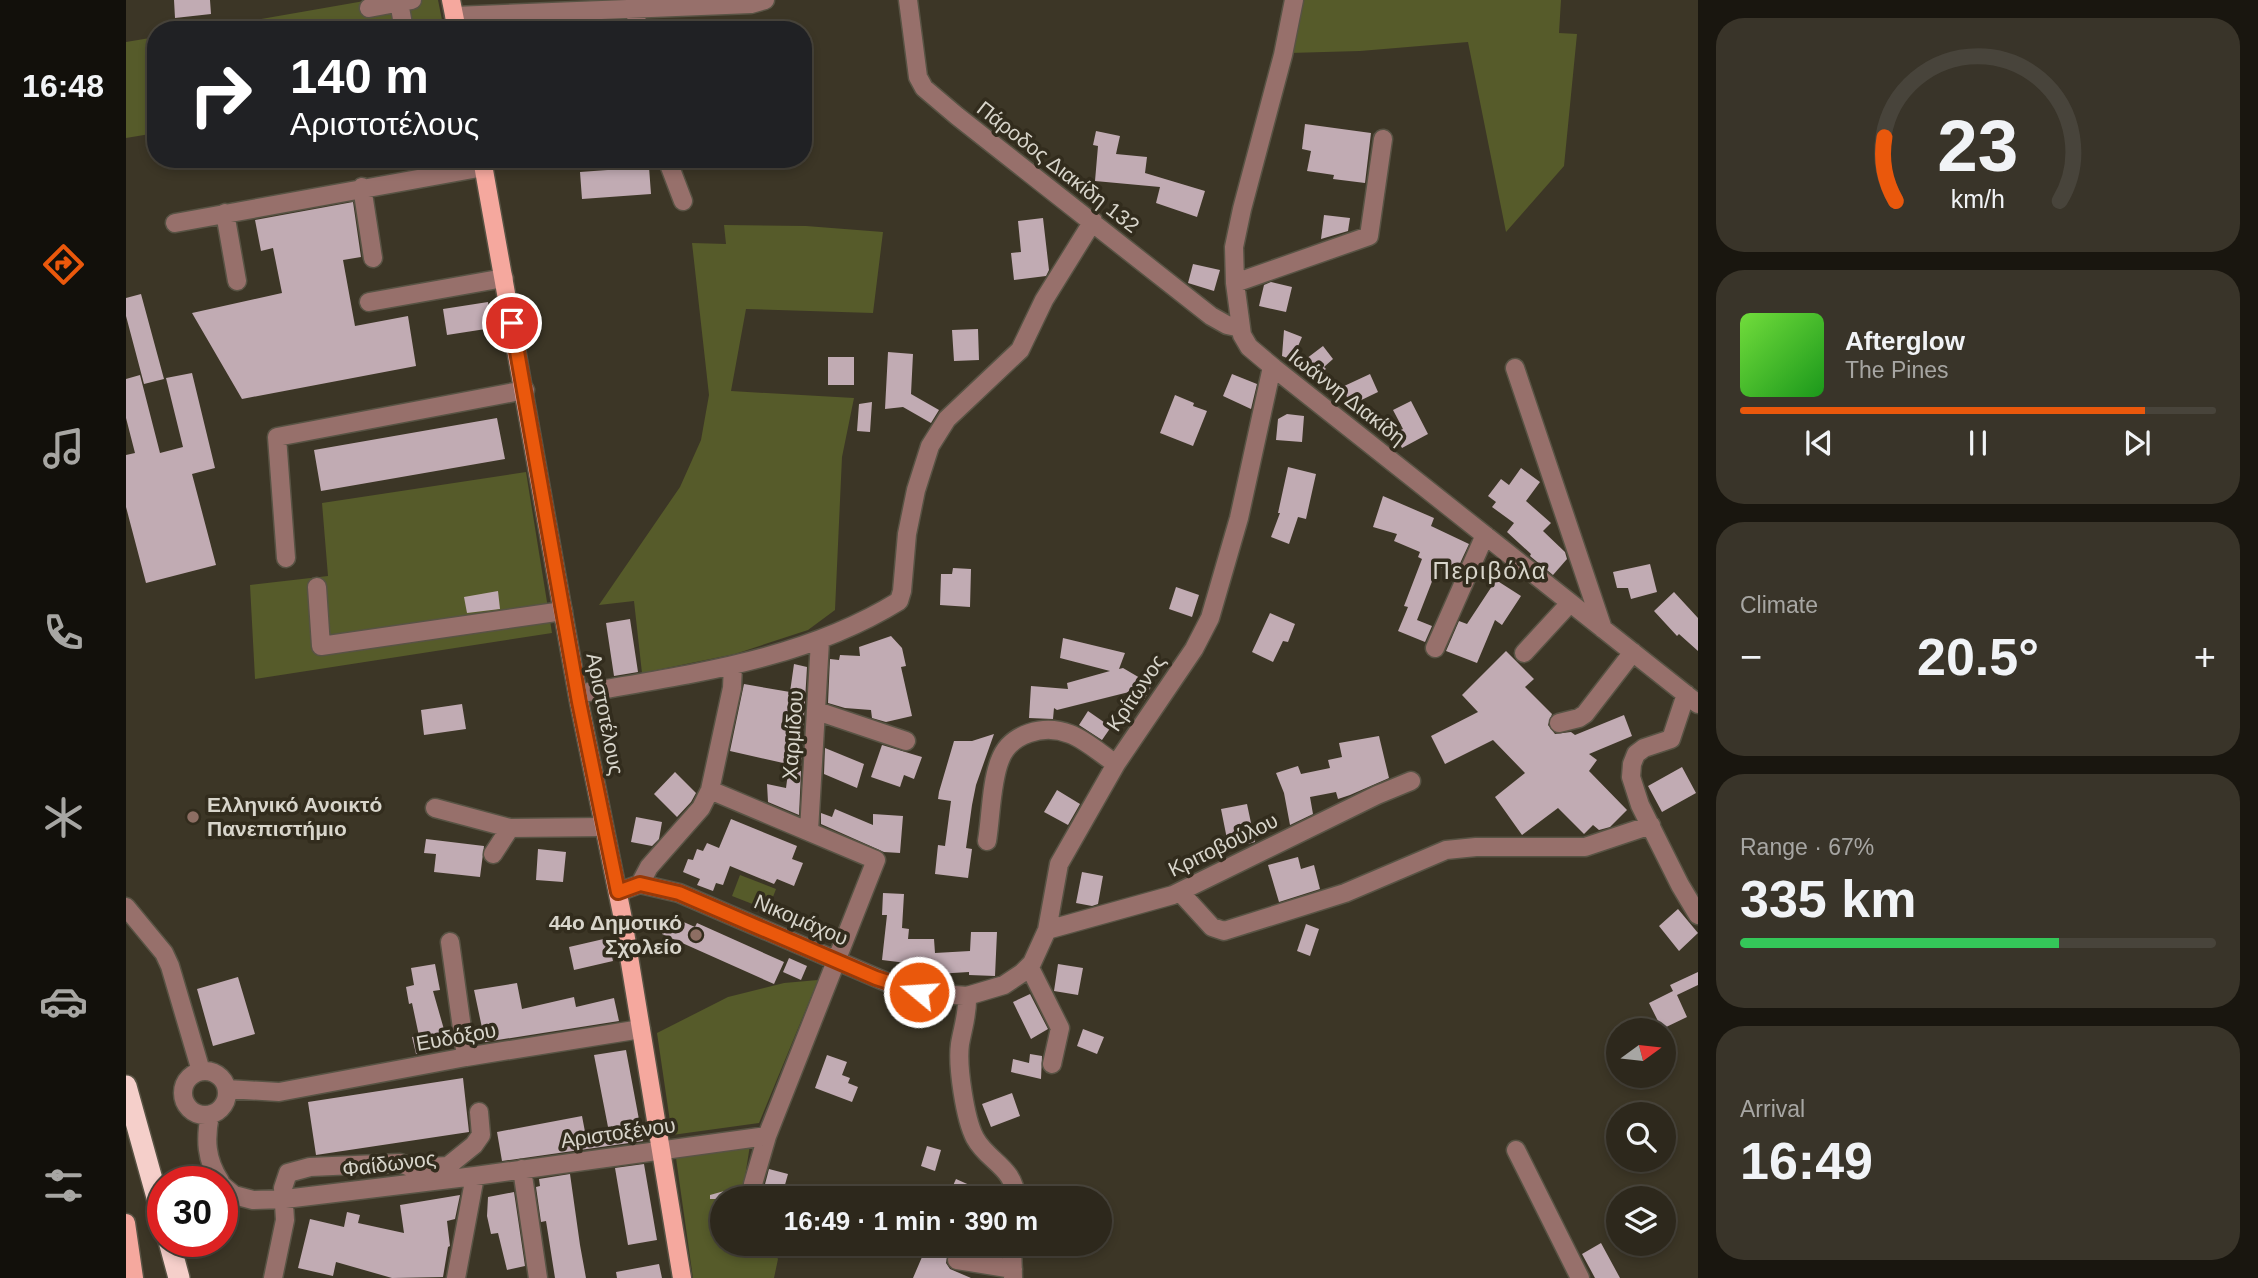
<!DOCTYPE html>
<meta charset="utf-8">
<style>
:root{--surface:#2d281c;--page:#393429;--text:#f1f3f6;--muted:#a7a6a3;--line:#48443b;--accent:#ea580c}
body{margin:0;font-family:Arial,sans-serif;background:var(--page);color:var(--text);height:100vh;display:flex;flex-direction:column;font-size:26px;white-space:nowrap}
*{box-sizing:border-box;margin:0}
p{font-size:23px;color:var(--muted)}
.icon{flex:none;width:38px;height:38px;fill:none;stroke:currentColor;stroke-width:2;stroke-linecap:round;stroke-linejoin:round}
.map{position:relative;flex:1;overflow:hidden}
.sheet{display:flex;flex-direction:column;gap:18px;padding:18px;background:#19160f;width:560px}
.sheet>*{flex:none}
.guide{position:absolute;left:21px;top:21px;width:665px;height:147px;border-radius:28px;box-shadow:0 4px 10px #0003,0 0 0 2px var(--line);background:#202124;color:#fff;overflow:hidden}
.needle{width:46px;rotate:75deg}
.fabs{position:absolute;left:1480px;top:1018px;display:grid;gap:14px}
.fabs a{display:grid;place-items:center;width:70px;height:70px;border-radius:50%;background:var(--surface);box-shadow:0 4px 10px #0003,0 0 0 2px var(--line);font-size:35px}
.speed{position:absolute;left:21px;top:1166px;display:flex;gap:14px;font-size:35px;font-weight:700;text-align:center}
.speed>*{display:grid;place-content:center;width:91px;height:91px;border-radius:50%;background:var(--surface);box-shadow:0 4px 10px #0003,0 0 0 2px var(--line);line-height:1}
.speed .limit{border:10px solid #d22;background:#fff;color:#111}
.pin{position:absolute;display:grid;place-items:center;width:60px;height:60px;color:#fff;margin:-30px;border:4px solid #fff;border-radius:50%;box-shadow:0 2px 7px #0007}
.me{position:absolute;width:77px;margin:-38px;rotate:288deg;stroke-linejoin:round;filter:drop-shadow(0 0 5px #0008)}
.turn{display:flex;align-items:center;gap:24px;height:147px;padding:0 28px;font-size:32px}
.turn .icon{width:91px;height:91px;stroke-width:2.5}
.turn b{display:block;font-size:49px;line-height:60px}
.big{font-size:52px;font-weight:700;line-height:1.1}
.sheet .card{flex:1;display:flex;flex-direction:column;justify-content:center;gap:10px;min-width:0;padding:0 24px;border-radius:28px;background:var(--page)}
.sheet .dial{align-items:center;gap:0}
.dial svg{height:182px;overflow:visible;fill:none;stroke:var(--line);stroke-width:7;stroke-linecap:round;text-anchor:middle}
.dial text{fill:var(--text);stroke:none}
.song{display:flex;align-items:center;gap:21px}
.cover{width:84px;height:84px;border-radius:10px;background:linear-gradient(135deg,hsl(100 70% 55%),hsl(120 70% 35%))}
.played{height:7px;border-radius:4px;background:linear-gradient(90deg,var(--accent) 85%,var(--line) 85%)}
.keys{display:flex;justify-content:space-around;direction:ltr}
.heat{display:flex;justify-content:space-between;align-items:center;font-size:38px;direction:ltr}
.charge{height:10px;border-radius:5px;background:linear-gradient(90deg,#34c759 67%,var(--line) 0)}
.trip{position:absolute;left:584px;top:1186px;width:402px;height:70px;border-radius:35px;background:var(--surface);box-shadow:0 4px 10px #0003,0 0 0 2px var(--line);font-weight:700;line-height:70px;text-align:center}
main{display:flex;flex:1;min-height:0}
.menu{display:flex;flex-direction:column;width:126px;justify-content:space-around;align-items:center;background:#12100b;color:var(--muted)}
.menu .icon{width:49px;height:49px}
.menu .current{color:var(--accent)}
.menu b{font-size:32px;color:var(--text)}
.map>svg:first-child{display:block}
</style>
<main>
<nav class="menu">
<b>16:48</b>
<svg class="icon current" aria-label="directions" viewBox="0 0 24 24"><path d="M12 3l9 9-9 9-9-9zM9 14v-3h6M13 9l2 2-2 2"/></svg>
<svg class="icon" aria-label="music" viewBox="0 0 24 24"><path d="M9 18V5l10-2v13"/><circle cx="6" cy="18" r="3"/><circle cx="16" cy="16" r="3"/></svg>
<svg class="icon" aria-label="phone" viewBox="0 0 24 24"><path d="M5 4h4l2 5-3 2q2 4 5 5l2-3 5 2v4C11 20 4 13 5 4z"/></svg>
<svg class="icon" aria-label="climate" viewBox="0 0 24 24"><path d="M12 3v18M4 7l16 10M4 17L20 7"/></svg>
<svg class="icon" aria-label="car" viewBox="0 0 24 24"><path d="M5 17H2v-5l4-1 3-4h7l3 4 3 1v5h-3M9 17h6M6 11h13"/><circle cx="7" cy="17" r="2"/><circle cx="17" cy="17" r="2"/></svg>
<svg class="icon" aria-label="filters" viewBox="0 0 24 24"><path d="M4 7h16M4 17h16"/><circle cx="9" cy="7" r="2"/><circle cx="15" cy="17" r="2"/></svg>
</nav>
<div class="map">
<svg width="1572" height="1278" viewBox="0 0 1572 1278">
<rect width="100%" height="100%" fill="#3c3626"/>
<path fill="#565b2a" d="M244,0H312L318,30H73Z
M1171,0H1435L1433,33L1451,34L1438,166L1380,232L1342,42L1234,51L1163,53Z
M30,37V133L0,138V42Z
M598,225L680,226L757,232L747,313L620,309L605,391L728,398L716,457L709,610L682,630L609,654L516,673L508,601L473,605L554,487L575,440L583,395L566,243L600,244Z
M400,472L426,633L129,679L124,585L202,576L196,503Z
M614,875L650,889L642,910L606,896Z
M692,980L633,1123L546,1135L531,1033L602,997L658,983Z
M624,1145L619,1177L625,1199H597V1244H643L652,1259L648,1278H567L550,1158Z"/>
<path fill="#c1abb3" d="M48,0H84L85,14L49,18Z
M1179,124L1245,133L1239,183L1207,179L1208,175L1181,171L1185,151L1176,149Z
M970,131L994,136L990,154L1021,157L1019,173L1079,191L1071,217L1030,203L1034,187L969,181L972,146L967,145Z
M523,167L525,194L456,199L454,172Z
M227,202L235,257L217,260L229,326L282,316L290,366L116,399L66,313L156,293L147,248L135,251L129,220Z
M1198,215L1224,218L1222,231L1195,239Z
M917,218L923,270L920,276L888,280L885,253L895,252L892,221Z
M1067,264L1094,270L1088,291L1062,283Z
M1145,282L1166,287L1160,312L1133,306L1138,285Z
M15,294L38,379L18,384L0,316V298Z
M362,302L366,328L321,335L317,309Z
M852,329L853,360L828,361L826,330Z
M1158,330L1176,337L1166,360L1156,356Z
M1197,346L1207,359L1198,367L1200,369L1184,381L1172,365Z
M762,352L787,354L785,394L813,410L805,423L777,407L759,409Z
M702,357H728V385H702Z
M66,373L89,468L66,474L90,565L20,583L0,507V455L9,453L0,418V379L14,375L34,453L57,447L40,378Z
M1106,374L1131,384L1125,409L1097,396Z
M1244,374L1252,392L1225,405L1216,387Z
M1049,395L1068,403L1067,406L1081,411L1067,446L1034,433Z
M1285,401L1302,434L1276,448L1268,433L1277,429L1267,410Z
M746,402L744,432L731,431L733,404Z
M1161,414L1178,416L1176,442L1150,440L1152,419Z
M371,418L379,459L195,491L188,450Z
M1162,467L1190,474L1180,519L1172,517L1163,544L1145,537L1154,513H1152Z
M1395,468L1414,482L1400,501L1425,523L1417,531L1439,552L1441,559L1427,575L1404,556L1405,554L1381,532L1388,523L1366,507L1370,502L1362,496L1375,479L1383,485Z
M1257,496L1308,518L1305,526L1343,544L1329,574L1312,566L1291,620L1306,626L1299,642L1272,631L1282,607L1278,606L1296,559L1292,557L1294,552L1268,541L1271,534L1247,527Z
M1524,564L1531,592L1505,599L1502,588H1491L1487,572Z
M827,568L845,569L844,607L814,605L815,574H826Z
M1370,580L1395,596L1376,625L1369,620L1351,663L1320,651L1333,621L1341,624Z
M1050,587L1073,595L1066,617L1043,609Z
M372,591L374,609L341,613L338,597Z
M1548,592L1572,618V651L1553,634L1551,636L1528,611Z
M1144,613L1169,624L1162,642L1157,641L1147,662L1126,652Z
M504,619L512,672L488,676L480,623Z
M765,636L776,648L780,666L775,667L786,716L760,722L746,718L745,710L719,708L702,703L704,659L713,660L714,655L734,656L733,647Z
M937,638L999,653L993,669L997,668L1026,685L1018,700L1003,692L931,710L928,708L927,719L903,718L905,686L942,689L941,683L984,671L934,658Z
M1380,651L1408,679L1399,687L1426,714L1422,725L1429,734L1445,732L1449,735L1498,715L1506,736L1463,754L1471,760L1463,771L1501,810L1484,827L1473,830L1467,825L1458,834L1432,808L1396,835L1369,797L1399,773L1367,740L1319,764L1305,736L1352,712L1336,695Z
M668,664L681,667L675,767L604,751L618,684L664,692Z
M336,704L340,729L298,735L295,710Z
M962,711L985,727L976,740L953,725Z
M868,734L850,785L846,805L840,848L846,849L842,878L809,874L812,845L819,846L825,801L812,799L813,792L828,741H846Z
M1253,736L1263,778L1224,795L1212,799L1210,792L1184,797L1187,814L1164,825L1158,793L1150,773L1172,766L1175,774L1204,768L1202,760L1216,757L1213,743Z
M756,745L796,757L788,779L778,775L774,787L745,777Z
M699,748L738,764L731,788L698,774Z
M1556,767L1570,793L1536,812L1522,786Z
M675,771L673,815L642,802L641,784L660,788L662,773Z
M549,772L570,793L565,802L551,817L528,794Z
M931,790L954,804L942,825L918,812Z
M1121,804L1129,842L1103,849L1095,809Z
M709,809L747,825V814L777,816L774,853L758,852L695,824V813L706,817Z
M510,817L536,822L533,839L526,846L505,842Z
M605,819L671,846L666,859L677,863L668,886L651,879L648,884L604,866L597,885L590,883L587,891L571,885L574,879L557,872L562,859L567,860L571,849L577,851L581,843L593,848Z
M300,839L358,846L354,877L308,872L310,854L298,853Z
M412,849L440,852L437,882L410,880Z
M1172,857L1175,869L1188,865L1194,889L1153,902L1142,865Z
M956,872L977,876L972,904L966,906L950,903Z
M757,893L778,894L776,928L783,929L782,939H808L809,953L844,951L845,932H871L869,976L843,975V972L810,974V980H793L789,979V964L756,960L761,915H756Z
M1552,909L1572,933L1553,951L1533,926Z
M544,916L569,927L571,923L658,962L648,984L536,934Z
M1180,924L1193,929L1184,956L1171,951Z
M482,938L487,961L448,970L443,947Z
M663,958L681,966L675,980L657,972Z
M309,964L314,990L307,991L321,1040L312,1042L313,1049L290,1054L286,1037L293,1036L286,1003L283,1004L280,987L288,985L285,968Z
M932,964L957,968L952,995L928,991Z
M1572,972V985L1551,995L1561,1017L1536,1029L1523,1003L1547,991L1544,985Z
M112,977L129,1034L87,1046L71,989Z
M391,983L396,1009L448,997L450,1007L488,998L493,1021L359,1042L348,990Z
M904,994L922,1029L905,1039L887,1002Z
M957,1029L978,1037L971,1054L951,1046Z
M500,1050L517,1141L376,1161L371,1132L456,1116L460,1137L483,1132L468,1055Z
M904,1054L916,1056L915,1079L885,1072L887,1059L903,1063Z
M701,1055L721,1062L716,1075L724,1078L722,1083L732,1087L726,1102L689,1088Z
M337,1078L343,1132L190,1155L182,1102Z
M886,1093L894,1116L865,1127L856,1104Z
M801,1146L815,1150L809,1171L795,1166Z
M518,1164L531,1240L502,1245L489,1168Z
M643,1169L662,1174L655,1199H584V1195L616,1186L623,1195H630L638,1188Z
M444,1174L454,1245L460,1278H429L420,1221L415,1222L410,1187L414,1186L413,1179Z
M830,1179L875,1199H821Z
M388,1192L399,1266L381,1270L372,1233L365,1234L361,1216L362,1197Z
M334,1195L329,1219L321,1221L324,1246L322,1247L317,1277L266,1278L210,1262L207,1276L172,1268L184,1219L218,1227L221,1212L234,1215L232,1223L278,1233L274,1205Z
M1475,1243L1494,1278H1469L1456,1254Z
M766,1244H833L832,1249L822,1253L820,1263L824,1269L845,1278H787L796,1257Z
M533,1264L536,1278H491L490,1272Z"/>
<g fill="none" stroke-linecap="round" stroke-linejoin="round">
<g stroke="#585344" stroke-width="21">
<path id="minor" d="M782,0L792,77L798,88L831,116L1085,316L1101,325L1115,328
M1168,0L1157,55L1116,209L1108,247L1109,283L1116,335L1123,347L1148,368L1572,704
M273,2L278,30
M243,8L286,0
M509,8L512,30
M328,16L625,4L639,0
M541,159L557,201
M236,187L247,258
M99,213L111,281
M49,223L358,167
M1109,283L1243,236L1257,139
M243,302L378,278
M1389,368L1477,629
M160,558L151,437L399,390
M191,587L195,646L437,611
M1309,648L1359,535
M1398,653L1444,603
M452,694C562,674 676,661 773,601L776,591L781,534L790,490L804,446L821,419L894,350L918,300L967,221
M1560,694L1545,739L1518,748L1510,754L1506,764L1505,777L1514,805L1554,885L1572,915
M691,711L780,741
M1433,723L1453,718L1459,714L1507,652
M584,790L750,860L641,1136L627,1184
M309,808L384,828L478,827
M683,831L694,641
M861,841C865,817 865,782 874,760C884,733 918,724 944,734C960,740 975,754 990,764
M367,854L384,828
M514,884L523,867L575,808L584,790L606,688L607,665
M492,892L514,884L553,893L765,984L793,992L841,996L878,985L896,973L906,963L921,930L933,864L990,764L1068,649L1084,618L1113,518L1146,367
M1054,892L1086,927L1098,931L1219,893L1320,850L1350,847H1459L1525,825
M0,907L38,953L44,966L75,1071
M921,930L1047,895L1251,795L1285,781
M324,942L340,1057
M903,966L934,1028L926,1064
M841,996C842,1013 837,1027 834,1044C831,1066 839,1119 849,1138C862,1162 889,1167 890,1199
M57 1093a22 22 0 1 1 44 0a22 22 0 1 1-44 0Z
M101,1089L153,1092L340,1057L515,1029
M84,1115C79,1139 80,1160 94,1181
M1390,1150L1454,1278
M396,1169L412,1278
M322,1175V1166L348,1145L355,1135L353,1112
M96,1185L108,1195L127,1200L159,1199L349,1176L641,1136
M886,1244L887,1278
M831,1260L887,1269
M147,1278L159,1220L157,1188L162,1173L184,1167L274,1163L286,1168L322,1166
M330,1278L349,1176"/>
</g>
<g stroke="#585344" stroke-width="21">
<path id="major" d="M325,0L331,30
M356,159L453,702L496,914L556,1278
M0,1223L8,1278"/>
</g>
<g stroke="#585344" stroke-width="24">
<path id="highway" d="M0,1086L37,1219
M43,1241L53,1278"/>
</g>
<use href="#minor" stroke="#97706b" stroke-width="18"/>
<use href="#major" stroke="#f5a89e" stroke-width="18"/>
<use href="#highway" stroke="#f5cfca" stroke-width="21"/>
</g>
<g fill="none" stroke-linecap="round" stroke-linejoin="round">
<g stroke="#983908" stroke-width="18">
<path id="route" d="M386,323L453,702L492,892L514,884L553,893L750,978L793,992"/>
</g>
<use href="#route" stroke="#ea580c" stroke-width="12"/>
</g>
<g fill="#8d6e63" stroke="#322c1d" stroke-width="2.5">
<circle cx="67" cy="817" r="7"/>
<circle cx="570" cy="935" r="7"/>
</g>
<g text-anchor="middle" stroke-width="7" stroke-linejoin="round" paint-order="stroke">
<g font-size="21" fill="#d8d5cb" stroke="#322c1d">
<text transform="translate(932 167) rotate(38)" y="7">Πάροδος Διακίδη 132</text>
<text transform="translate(1221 397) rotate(38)" y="7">Ιωάννη Διακίδη</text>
<text transform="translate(1010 693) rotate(-56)" y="7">Κρίτωνος</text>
<text transform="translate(479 714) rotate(79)" y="7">Αριστοτέλους</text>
<text transform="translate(667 735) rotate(-86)" y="7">Χαρμίδου</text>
<text transform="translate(1097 845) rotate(-26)" y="7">Κριτοβούλου</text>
<text transform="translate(675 920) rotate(23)" y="7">Νικομάχου</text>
<text transform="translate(330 1037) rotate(-10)" y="7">Ευδόξου</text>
<text transform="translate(492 1133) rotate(-8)" y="7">Αριστοξένου</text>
<text transform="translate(263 1164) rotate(-7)" y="7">Φαίδωνος</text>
</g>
<g font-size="21" font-weight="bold" fill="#d8d5cb" stroke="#322c1d" text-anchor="start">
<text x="81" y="812">Ελληνικό Ανοικτό<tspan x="81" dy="24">Πανεπιστήμιο</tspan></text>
<text x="556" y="930" text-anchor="end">44ο Δημοτικό<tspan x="556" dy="24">Σχολείο</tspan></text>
</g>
<g font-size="24" letter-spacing="2" fill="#d8d5cb" stroke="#322c1d">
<text x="1364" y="579">Περιβόλα</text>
</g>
</g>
</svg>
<div class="fabs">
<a><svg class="needle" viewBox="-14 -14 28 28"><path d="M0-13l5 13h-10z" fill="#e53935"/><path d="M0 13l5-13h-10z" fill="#a7a6a3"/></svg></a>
<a><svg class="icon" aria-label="search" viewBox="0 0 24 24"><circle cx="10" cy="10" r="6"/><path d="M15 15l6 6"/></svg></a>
<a><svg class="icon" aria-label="layers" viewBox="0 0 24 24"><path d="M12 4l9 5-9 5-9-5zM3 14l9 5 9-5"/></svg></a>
</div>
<div class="speed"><div class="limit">30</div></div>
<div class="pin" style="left:386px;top:323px;background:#d93025"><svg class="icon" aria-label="arrive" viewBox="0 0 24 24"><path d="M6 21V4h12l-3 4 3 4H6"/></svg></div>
<svg class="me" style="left:793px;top:992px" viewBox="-20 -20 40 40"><circle r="17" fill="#ea580c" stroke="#fff" stroke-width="3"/><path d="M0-11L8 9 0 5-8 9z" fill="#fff"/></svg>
<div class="trip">16:49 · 1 min · 390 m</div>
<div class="guide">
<div class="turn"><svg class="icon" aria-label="right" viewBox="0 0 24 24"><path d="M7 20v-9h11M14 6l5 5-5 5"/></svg><div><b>140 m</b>Αριστοτέλους</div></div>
</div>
</div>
<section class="sheet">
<div class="card dial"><svg viewBox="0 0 100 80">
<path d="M14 69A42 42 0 1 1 86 69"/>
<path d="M14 69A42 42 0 0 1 9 41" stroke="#ea580c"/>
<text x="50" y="56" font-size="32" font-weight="700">23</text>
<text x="50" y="72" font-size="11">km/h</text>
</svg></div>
<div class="card">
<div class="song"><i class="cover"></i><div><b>Afterglow</b><p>The Pines</p></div></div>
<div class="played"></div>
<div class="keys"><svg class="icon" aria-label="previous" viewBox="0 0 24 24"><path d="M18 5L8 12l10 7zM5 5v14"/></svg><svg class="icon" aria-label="pause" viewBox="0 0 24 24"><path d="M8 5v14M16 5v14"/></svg><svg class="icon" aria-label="next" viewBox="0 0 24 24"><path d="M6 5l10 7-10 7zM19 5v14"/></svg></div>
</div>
<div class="card"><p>Climate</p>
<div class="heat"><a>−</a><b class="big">20.5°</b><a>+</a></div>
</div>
<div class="card"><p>Range · 67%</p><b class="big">335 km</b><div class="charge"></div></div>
<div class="card"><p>Arrival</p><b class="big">16:49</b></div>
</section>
</main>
